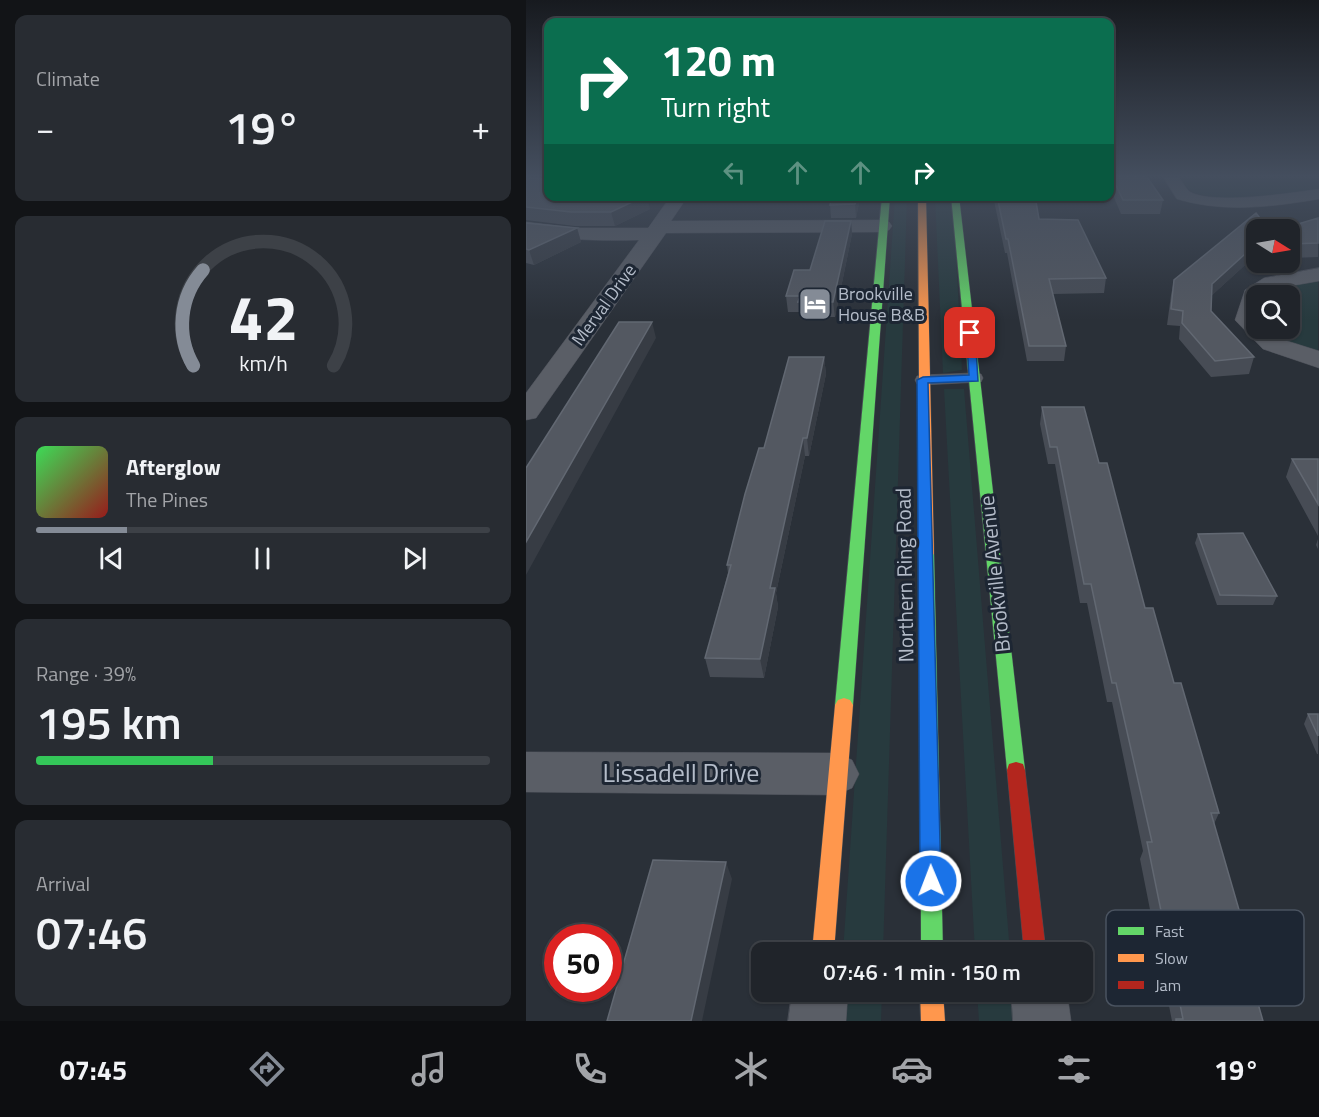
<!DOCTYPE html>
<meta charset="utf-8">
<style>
:root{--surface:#20242a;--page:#282c32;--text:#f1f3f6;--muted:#a2a4a8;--line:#3d4147;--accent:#848b96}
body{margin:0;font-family:"Titillium Web",sans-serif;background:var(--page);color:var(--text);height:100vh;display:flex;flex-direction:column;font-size:22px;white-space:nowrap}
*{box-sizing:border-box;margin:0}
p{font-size:20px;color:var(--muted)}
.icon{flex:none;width:33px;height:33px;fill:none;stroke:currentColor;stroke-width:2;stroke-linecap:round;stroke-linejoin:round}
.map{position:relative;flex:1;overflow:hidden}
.panel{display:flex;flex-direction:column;gap:15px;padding:15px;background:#121417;width:526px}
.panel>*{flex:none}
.top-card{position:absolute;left:18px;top:18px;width:570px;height:183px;border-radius:12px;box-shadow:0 2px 4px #0004,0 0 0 2px var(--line);background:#0b6e4f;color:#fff;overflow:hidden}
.needle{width:39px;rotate:101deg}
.tools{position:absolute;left:720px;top:219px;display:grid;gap:12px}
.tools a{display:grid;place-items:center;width:54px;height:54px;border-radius:12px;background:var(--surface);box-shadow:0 2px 4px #0004,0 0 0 2px var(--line);font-size:30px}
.speed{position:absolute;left:18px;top:924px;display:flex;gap:12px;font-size:30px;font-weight:700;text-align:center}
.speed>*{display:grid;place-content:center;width:78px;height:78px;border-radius:50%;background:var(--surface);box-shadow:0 2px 4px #0004,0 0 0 2px var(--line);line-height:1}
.speed .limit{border:9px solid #d22;background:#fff;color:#111}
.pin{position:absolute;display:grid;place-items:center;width:51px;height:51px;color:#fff;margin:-26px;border-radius:12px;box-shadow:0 3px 9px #0006}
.me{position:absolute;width:66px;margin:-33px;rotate:359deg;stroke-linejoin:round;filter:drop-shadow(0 0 4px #0008)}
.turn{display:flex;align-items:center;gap:21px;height:126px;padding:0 18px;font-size:27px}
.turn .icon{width:78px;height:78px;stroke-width:2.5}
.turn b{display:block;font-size:42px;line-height:51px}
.lanes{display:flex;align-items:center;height:57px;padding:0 18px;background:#0003;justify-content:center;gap:30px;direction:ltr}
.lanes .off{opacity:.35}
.big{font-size:45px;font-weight:600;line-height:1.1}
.panel .widget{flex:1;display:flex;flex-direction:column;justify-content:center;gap:9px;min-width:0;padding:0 21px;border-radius:12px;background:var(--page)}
.panel .dial{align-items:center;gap:0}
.dial svg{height:156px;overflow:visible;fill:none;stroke:var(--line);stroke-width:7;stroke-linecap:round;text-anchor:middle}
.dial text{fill:var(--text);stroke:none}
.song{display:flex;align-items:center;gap:18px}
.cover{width:72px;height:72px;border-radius:9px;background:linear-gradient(135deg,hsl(130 70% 55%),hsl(0 70% 35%))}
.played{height:6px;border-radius:3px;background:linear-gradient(90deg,var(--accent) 20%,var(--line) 20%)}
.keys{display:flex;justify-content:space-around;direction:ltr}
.heat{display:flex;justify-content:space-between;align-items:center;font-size:33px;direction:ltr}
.charge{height:9px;border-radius:4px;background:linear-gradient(90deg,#34c759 39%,var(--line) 0)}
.trip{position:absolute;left:225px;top:942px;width:342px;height:60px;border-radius:12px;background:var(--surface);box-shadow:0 2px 4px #0004,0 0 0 2px var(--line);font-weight:600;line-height:60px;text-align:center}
.tab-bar{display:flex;height:96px;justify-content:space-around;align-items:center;background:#0d0e11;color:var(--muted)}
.tab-bar .icon{width:42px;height:42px}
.tab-bar .selected{color:var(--accent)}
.tab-bar b{font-size:27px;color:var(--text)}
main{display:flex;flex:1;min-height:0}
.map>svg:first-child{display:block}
</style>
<main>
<section class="panel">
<div class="widget"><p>Climate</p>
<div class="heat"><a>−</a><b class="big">19°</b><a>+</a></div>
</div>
<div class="widget dial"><svg viewBox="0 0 100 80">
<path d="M14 69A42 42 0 1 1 86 69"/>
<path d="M14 69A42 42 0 0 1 19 20" stroke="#848b96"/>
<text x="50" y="56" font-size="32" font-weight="700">42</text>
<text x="50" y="72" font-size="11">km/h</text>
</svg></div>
<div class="widget">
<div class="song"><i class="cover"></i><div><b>Afterglow</b><p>The Pines</p></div></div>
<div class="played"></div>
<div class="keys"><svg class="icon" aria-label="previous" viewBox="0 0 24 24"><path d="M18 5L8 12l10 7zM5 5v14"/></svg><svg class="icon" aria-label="pause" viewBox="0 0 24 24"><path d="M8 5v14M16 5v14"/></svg><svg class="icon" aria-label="next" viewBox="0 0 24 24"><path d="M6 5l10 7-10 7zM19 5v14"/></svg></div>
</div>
<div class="widget"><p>Range · 39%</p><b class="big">195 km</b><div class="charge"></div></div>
<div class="widget"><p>Arrival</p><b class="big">07:46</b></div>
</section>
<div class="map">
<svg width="793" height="1021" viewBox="0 0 793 1021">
<rect width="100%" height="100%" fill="#2a3038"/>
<path fill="#273a3e" d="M655,177H792V182H789L792,185V191C761,194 688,207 662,189Z
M369,197H381L357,952H317Z
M409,197H427L436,370L417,373Z
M792,279V357L753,342L742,329L764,328V296H738L761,285Z
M418,389H438L484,952H449Z
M314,992H356L355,1021H312Z
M451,992H488L490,1021H453Z"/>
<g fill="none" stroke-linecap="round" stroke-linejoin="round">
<g stroke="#484c55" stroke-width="1">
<path id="lane" d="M449,373L455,374L457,378L455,382L397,385L391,384L389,380L391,376L397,375Z"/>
</g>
<g stroke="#484c55" stroke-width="1">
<path id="street" d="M637,177H653C656,181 660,189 664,192C688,205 765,193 793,189V199C745,207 698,213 651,199Z
M145,196H162L145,221L356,220L363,222L366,226L363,230L356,232L140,233L10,418L0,420V393L113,240C75,241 38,240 0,234V222L49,228H122Z
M793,268V281L753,288L742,296H730V328H744L755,339L793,351V368L737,349L709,320L719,290L738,278Z
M0,752L310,753L326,760L333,774L326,788L310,795L0,792Z
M266,992H322L320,1021H262Z
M485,992H541L545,1021H487Z"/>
</g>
<g stroke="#484c55" stroke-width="1">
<path id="fast" d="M356,196H364L327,705L324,710L318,712L312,710L309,705Z
M425,196H433L499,770L497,776L490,778L483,776L481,770Z
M401,549L408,554L417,952H395L394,554Z"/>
</g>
<g stroke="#484c55" stroke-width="1">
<path id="slow" d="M392,196H400L408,554L401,559L394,554Z
M318,698L324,700L327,705L308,952H286L309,705L312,700Z
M394,992H417L419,1021H395Z"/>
</g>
<g stroke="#484c55" stroke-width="1">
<path id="jam" d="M490,762L497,764L499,770L520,952H498L481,770L483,764Z"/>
</g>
<use href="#lane" fill="#5a5e66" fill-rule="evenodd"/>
<use href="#street" fill="#5a5e66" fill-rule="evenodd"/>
<use href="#fast" fill="#63d668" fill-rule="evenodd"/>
<use href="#slow" fill="#ff974d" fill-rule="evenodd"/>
<use href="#jam" fill="#b3261e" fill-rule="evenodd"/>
</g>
<path fill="#474c55" d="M0,177L124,209L89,226H49L0,220Z
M584,177H621L637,200L634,214H595L584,188Z
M467,196H509L513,219L580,278L578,293L527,294L540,346L538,361H501L481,253H479Z
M333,203L330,218H305L304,205Z
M792,218V257L764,258V230Z
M325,221L326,234L309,317H274L273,312H262L260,296L284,270Z
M0,223L51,228L55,242L8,265L0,263Z
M730,230V257V255L685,296V311L728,357L723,374L685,377L653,339L654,326L641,325L645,295L648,280Z
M298,357L300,374L283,456H279L250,593L252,607L238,678L184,677L179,658L202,573L201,565L238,448Z
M516,407L573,463L619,608L648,683L693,813L688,824L731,972L726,981L737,1021H646L614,859L617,851L586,702H581L561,603H554L529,464H522L514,424Z
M766,459H792V536L760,477Z
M672,534L751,596L747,605H691L669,543Z
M792,539V549L790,545Z
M782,714H792V754H791L778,724Z"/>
<path fill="#373c44" d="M119,196H121L124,209L89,226L85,212Z
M331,196H333V203L330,218L329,204Z
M325,221L326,234L309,317L307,302Z
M51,228L55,242L8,265L3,250Z
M730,244V255L682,299L686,284Z
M126,322L130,338L0,575V542Z
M298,357L300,374L283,456L281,438Z
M277,438L279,456L250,593L252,607L238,678L234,659L244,588Z
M200,862L206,879L176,1021H165Z"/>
<path fill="#535861" stroke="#626872" stroke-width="1.5" d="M0,177L22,180V196H119L85,212H45L0,207Z
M586,177H621L637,200H597Z
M306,196H331L329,204L304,205Z
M471,196H509L513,219L552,220L580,278L523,279L540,346H503L482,239H480Z
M730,213L743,230H730V244L686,284L685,311L728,357L689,361L656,323L657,311L645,309L648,280Z
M792,218V243L764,244V230H752Z
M299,221H325L307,302H272L274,296H260L268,270H284Z
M0,223L51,228L3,250L0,249Z
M93,322H126L0,542V468Z
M263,357H298L281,438H277L244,588H249L234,659L179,658L205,565H201L219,494L233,448H238Z
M516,407H558L573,463H581L619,608H627L648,683H655L693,813H685L731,972H723L737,1021H650V1019H657L621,842H626L590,683H586L565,584H558L531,447H524Z
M766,459H792V504Z
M717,533L751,596L694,595L672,534Z
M782,714H792V736Z
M127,860L200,862L165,1021H81Z"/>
<linearGradient id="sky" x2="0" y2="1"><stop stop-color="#171a1f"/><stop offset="0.55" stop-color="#444e5e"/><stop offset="1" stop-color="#444e5e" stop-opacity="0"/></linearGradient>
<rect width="793" height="320" fill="url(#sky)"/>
<path fill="#1a73e8" stroke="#114b97" stroke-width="1.5" d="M440,331L449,333L452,381L402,383L415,881L412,888L405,891L397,888L394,881L391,380L397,377L443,375Z"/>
<defs>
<g id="hotel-square" transform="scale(1.725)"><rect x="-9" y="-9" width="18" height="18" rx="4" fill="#848b96" stroke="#1d2633"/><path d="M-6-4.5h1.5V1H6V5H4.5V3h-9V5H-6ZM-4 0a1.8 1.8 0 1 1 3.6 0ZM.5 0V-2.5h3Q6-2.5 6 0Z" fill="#fff"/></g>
</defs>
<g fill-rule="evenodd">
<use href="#hotel-square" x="289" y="304"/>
</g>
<g text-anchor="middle" stroke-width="6" stroke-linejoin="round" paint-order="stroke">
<g font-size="18" fill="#b4bcc9" stroke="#1d2633" text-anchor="start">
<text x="312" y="300">Brookville<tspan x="312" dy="21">House B&amp;B</tspan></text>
</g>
<g font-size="18" fill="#b4bcc9" stroke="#1d2633">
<text transform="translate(78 305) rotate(-54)" y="6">Merval Drive</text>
</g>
<g font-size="21" fill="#b4bcc9" stroke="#1d2633">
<text transform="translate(469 574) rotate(-96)" y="7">Brookville Avenue</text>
<text transform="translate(379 575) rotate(-91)" y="7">Northern Ring Road</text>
</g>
<g font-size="26" fill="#b4bcc9" stroke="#1d2633">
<text x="155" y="782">Lissadell Drive</text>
</g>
</g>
<rect x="580" y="910" width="198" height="96" rx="9" fill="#1d2633" stroke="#4a5360" stroke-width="1.5"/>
<rect x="592" y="927" width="26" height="8" fill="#63d668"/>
<rect x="592" y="954" width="26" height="8" fill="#ff974d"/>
<rect x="592" y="981" width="26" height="8" fill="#b3261e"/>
<g font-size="16" fill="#b4bcc9">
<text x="629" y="937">Fast</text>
<text x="629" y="964">Slow</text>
<text x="629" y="991">Jam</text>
</g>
</svg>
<div class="tools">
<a><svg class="needle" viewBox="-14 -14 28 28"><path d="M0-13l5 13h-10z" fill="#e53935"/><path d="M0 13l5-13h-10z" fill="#a2a4a8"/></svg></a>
<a><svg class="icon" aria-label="search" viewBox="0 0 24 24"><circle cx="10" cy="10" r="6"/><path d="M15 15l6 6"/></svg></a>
</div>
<div class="speed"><div class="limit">50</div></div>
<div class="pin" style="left:444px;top:333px;background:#d93025"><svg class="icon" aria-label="arrive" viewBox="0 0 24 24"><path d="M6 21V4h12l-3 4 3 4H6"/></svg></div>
<svg class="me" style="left:405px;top:881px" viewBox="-20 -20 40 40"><circle r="17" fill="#1a73e8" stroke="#fff" stroke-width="3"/><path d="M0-11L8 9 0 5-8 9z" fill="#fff"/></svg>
<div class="trip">07:46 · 1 min · 150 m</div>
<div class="top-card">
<div class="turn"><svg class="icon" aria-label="right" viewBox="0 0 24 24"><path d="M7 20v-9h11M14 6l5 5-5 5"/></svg><div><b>120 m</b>Turn right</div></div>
<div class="lanes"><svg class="icon off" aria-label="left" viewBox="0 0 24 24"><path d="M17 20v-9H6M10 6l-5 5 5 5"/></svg><svg class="icon off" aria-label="ahead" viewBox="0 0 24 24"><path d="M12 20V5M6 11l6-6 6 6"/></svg><svg class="icon off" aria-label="ahead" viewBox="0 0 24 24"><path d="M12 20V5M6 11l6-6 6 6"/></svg><svg class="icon" aria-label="right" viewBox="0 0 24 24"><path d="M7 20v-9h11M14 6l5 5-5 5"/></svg></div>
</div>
</div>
</main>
<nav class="tab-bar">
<b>07:45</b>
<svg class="icon selected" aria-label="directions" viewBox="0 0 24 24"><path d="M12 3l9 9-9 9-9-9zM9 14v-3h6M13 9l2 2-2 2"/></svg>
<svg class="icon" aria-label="music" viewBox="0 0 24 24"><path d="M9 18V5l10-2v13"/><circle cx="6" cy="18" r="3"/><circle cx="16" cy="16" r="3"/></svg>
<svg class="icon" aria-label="phone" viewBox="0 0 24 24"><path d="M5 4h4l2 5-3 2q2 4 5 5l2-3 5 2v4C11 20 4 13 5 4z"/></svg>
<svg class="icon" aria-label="climate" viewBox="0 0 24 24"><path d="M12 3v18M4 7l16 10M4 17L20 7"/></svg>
<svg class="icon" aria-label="car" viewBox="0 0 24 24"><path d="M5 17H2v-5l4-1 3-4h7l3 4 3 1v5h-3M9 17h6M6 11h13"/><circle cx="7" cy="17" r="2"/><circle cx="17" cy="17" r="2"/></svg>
<svg class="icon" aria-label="filters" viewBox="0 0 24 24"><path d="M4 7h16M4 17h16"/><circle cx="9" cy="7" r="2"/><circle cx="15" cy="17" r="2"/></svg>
<b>19°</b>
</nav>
